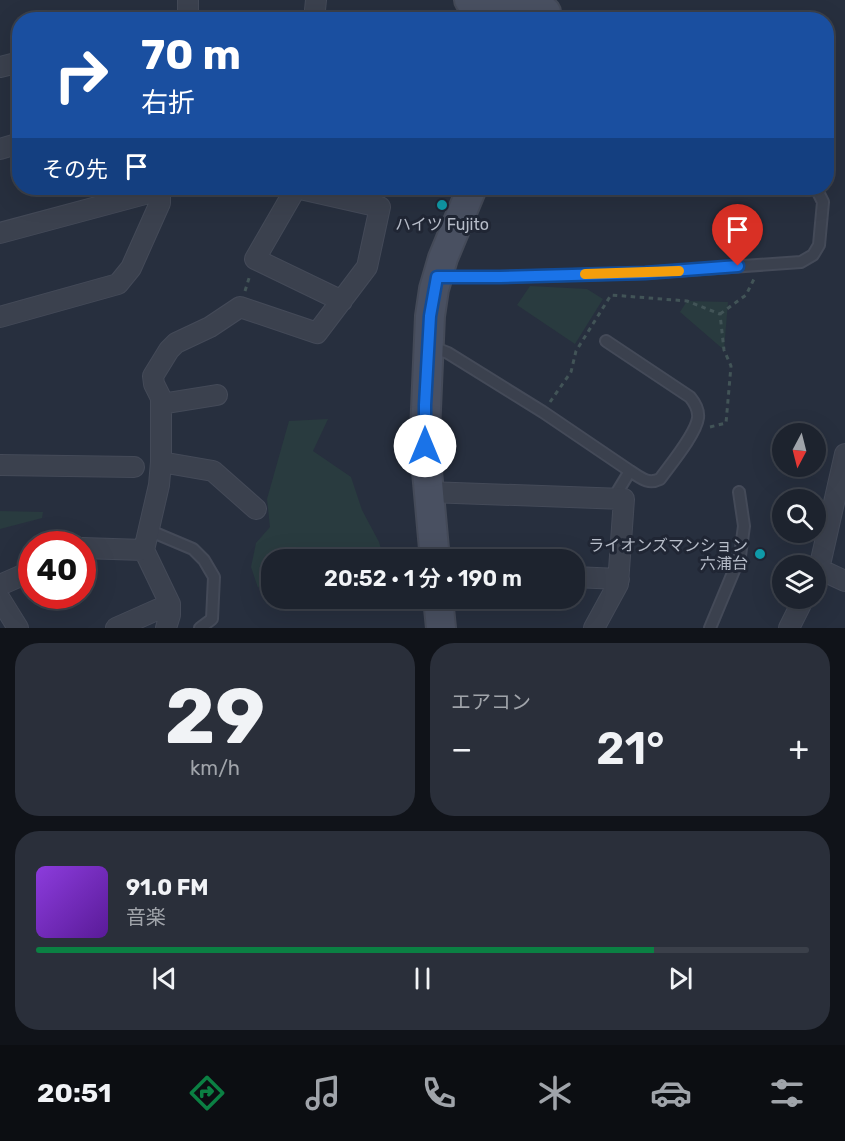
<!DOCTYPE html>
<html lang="ja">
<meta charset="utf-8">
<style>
:root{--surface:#1d232e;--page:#2a2f3a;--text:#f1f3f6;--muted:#a0a4aa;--line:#3b404a;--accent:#0b8043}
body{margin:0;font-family:Rubik,"Noto Sans JP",sans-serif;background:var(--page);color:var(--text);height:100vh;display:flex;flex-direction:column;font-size:22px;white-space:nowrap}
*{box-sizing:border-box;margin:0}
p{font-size:20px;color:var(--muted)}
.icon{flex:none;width:33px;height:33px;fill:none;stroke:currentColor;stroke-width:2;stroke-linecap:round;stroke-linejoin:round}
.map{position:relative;height:628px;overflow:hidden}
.details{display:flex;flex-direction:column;gap:15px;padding:15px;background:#101319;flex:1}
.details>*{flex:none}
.banner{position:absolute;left:12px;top:12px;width:822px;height:183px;border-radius:24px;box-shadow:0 6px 24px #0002,0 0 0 2px var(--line);background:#1a4fa0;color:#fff;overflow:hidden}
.needle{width:39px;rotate:187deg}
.buttons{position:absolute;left:772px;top:423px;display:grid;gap:12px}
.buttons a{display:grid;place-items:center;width:54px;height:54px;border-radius:50%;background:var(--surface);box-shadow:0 6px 24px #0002,0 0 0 2px var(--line);font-size:30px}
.speed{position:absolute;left:18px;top:531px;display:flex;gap:12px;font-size:30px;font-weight:700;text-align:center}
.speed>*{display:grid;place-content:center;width:78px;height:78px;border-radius:50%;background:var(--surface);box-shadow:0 6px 24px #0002,0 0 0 2px var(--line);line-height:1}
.speed .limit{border:9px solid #d22;background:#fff;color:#111}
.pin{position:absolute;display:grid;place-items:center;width:51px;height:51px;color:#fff;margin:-62px -26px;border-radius:50% 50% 50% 0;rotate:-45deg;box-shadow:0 0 6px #0007}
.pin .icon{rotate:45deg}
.me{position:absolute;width:66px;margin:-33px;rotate:0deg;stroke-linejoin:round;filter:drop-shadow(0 0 4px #0008)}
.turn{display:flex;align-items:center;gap:21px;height:126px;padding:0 30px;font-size:27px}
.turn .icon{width:78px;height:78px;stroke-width:2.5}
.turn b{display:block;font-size:42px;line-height:51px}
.then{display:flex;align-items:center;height:57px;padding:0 30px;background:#0003;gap:12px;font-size:22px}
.big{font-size:45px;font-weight:600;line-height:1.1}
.details .widget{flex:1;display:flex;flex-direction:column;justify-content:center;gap:9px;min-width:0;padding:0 21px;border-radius:24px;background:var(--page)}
.details .dial{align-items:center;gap:0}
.dial b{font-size:78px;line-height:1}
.song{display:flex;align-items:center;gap:18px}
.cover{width:72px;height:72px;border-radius:9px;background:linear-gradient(135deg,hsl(270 70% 55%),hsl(270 70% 35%))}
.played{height:6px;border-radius:3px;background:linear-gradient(90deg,var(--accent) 80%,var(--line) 80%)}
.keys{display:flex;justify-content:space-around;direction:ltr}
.heat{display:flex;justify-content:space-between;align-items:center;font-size:33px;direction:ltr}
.details .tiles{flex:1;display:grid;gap:15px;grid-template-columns:1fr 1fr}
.widget:last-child{grid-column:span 2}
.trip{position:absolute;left:261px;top:549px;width:324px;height:60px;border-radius:24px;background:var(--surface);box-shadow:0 6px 24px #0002,0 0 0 2px var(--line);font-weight:600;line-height:60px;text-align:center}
.menu{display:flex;height:96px;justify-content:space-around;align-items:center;background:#0c0e12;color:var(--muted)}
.menu .icon{width:42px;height:42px}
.menu .on{color:var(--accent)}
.menu b{font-size:27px;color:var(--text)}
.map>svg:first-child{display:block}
</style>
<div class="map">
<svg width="845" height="628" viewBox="0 0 845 628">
<rect width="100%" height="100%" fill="#272f3e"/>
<path fill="#293b3f" d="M654,188H734L731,192L662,193Z
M530,286L587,289L603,299L575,344L517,305Z
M687,301L728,302L724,350L680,312Z
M328,419L313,451L351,477L362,510L379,542L384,559H318L290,547L280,559L272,560L271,570L258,588L251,567L256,543L270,527L267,499L289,421Z
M0,511L43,512L42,518L0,529Z"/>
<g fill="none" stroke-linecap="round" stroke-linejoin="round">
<g stroke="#444a58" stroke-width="14">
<path id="lane" d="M439,277H500L645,273L801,262L813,255L819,245L823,202L816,188
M606,341L690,397C695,403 699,410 698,418C696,434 670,465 660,479C648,485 641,478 630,471
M430,346L448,353L543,412L630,471L613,499
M148,530L193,549L204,560L214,577L212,619L200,628
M710,628L740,556L744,526L739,492"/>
</g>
<g stroke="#444a58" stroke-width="22">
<path id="street" d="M188,0V20
M314,20L316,0
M0,67L20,62
M0,149L20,143
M0,233L160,190
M0,317L118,284L131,268L160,203V188
M161,404L217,395
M161,462L213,471L256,509
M0,465L134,467
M428,492L624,499L618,584L594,628
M82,548L144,550
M819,569L845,581
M816,575L819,569L845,454
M574,577L619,579
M0,585L32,571
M0,599L18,628
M116,628L170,604
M166,628L170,615V604L144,550L159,485L161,462V398L154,384L153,376L169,350L176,343L210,327L240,307L317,333L367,267L380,207L296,188L255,259L342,301
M789,628L804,598"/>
</g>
<g stroke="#444a58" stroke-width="32">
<path id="secondary" d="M469,0L546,12
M435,560L426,460L425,432L430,316L434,289L443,258L472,188
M438,598L441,628"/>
</g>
<path stroke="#425457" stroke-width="3" stroke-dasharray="4.5 4.5" stroke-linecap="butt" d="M245,291L250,275
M720,314L746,295L755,277
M550,402L571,372L576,351L611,295L687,301L720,314
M710,427L726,423L731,366L724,350L720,314"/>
<use href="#lane" stroke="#3b414e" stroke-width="10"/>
<use href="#street" stroke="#3b414e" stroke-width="20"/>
<use href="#secondary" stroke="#495061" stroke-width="28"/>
</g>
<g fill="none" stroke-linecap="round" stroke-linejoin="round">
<g stroke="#114b97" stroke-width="15">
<path id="route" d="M425,446V405L430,316L437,277H500L645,273L738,266"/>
</g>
<use href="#route" stroke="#1a73e8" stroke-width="10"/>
<path stroke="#f59e0b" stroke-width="10" d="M585,274L679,271"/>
</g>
<g fill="#0f9aa8" stroke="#202634" stroke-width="2">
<circle cx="442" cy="205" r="6"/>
<circle cx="760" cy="554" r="6"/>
</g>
<g text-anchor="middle" stroke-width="6" stroke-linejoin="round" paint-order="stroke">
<g font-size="16" fill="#b7bdc9" stroke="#202634">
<text x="442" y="230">ハイツ Fujito</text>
<text x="748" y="551" text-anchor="end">ライオンズマンション<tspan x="748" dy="18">六浦台</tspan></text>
</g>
</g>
</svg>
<div class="buttons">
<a><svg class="needle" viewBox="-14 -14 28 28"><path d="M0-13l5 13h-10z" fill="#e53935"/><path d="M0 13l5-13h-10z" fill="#a0a4aa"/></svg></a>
<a><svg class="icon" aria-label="search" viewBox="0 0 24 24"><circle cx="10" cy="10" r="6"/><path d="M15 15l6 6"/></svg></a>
<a><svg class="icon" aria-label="layers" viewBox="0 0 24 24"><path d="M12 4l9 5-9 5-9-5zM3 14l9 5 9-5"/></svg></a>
</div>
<div class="speed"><div class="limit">40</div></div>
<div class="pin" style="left:738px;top:266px;background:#d93025"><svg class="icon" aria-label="arrive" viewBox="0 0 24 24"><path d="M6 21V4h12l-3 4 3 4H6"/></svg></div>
<svg class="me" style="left:425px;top:446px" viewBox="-20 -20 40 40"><circle r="19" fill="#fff"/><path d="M0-13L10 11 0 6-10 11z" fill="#1a73e8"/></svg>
<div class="trip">20:52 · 1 分 · 190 m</div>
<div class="banner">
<div class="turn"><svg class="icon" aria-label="right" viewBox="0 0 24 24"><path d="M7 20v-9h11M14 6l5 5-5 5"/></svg><div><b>70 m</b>右折</div></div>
<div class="then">その先<svg class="icon" aria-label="arrive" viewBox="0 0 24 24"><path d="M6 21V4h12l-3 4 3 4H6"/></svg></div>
</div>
</div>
<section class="details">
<div class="tiles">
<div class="widget dial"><b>29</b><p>km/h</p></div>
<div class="widget"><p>エアコン</p>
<div class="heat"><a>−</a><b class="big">21°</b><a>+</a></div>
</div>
<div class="widget">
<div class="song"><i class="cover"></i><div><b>91.0 FM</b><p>音楽</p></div></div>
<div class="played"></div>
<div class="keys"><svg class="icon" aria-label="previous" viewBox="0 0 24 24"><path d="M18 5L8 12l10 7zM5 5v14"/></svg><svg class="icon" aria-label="pause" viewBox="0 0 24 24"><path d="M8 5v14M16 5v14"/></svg><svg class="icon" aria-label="next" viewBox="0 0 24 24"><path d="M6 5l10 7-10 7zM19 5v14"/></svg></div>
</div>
</div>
</section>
<nav class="menu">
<b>20:51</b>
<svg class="icon on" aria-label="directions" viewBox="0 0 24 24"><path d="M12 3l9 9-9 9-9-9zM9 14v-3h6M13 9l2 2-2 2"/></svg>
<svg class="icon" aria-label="music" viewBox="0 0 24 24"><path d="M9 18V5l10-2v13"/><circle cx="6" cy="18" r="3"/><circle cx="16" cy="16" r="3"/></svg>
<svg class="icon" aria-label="phone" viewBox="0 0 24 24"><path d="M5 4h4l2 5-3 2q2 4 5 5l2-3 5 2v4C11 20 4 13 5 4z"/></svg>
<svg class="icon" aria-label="climate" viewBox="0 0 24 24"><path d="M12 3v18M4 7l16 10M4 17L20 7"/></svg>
<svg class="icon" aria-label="car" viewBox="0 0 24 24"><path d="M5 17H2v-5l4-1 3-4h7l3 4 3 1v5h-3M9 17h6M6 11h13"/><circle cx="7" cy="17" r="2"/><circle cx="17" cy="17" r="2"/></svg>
<svg class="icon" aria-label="filters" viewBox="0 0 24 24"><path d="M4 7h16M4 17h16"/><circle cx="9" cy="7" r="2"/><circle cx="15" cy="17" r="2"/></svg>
</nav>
